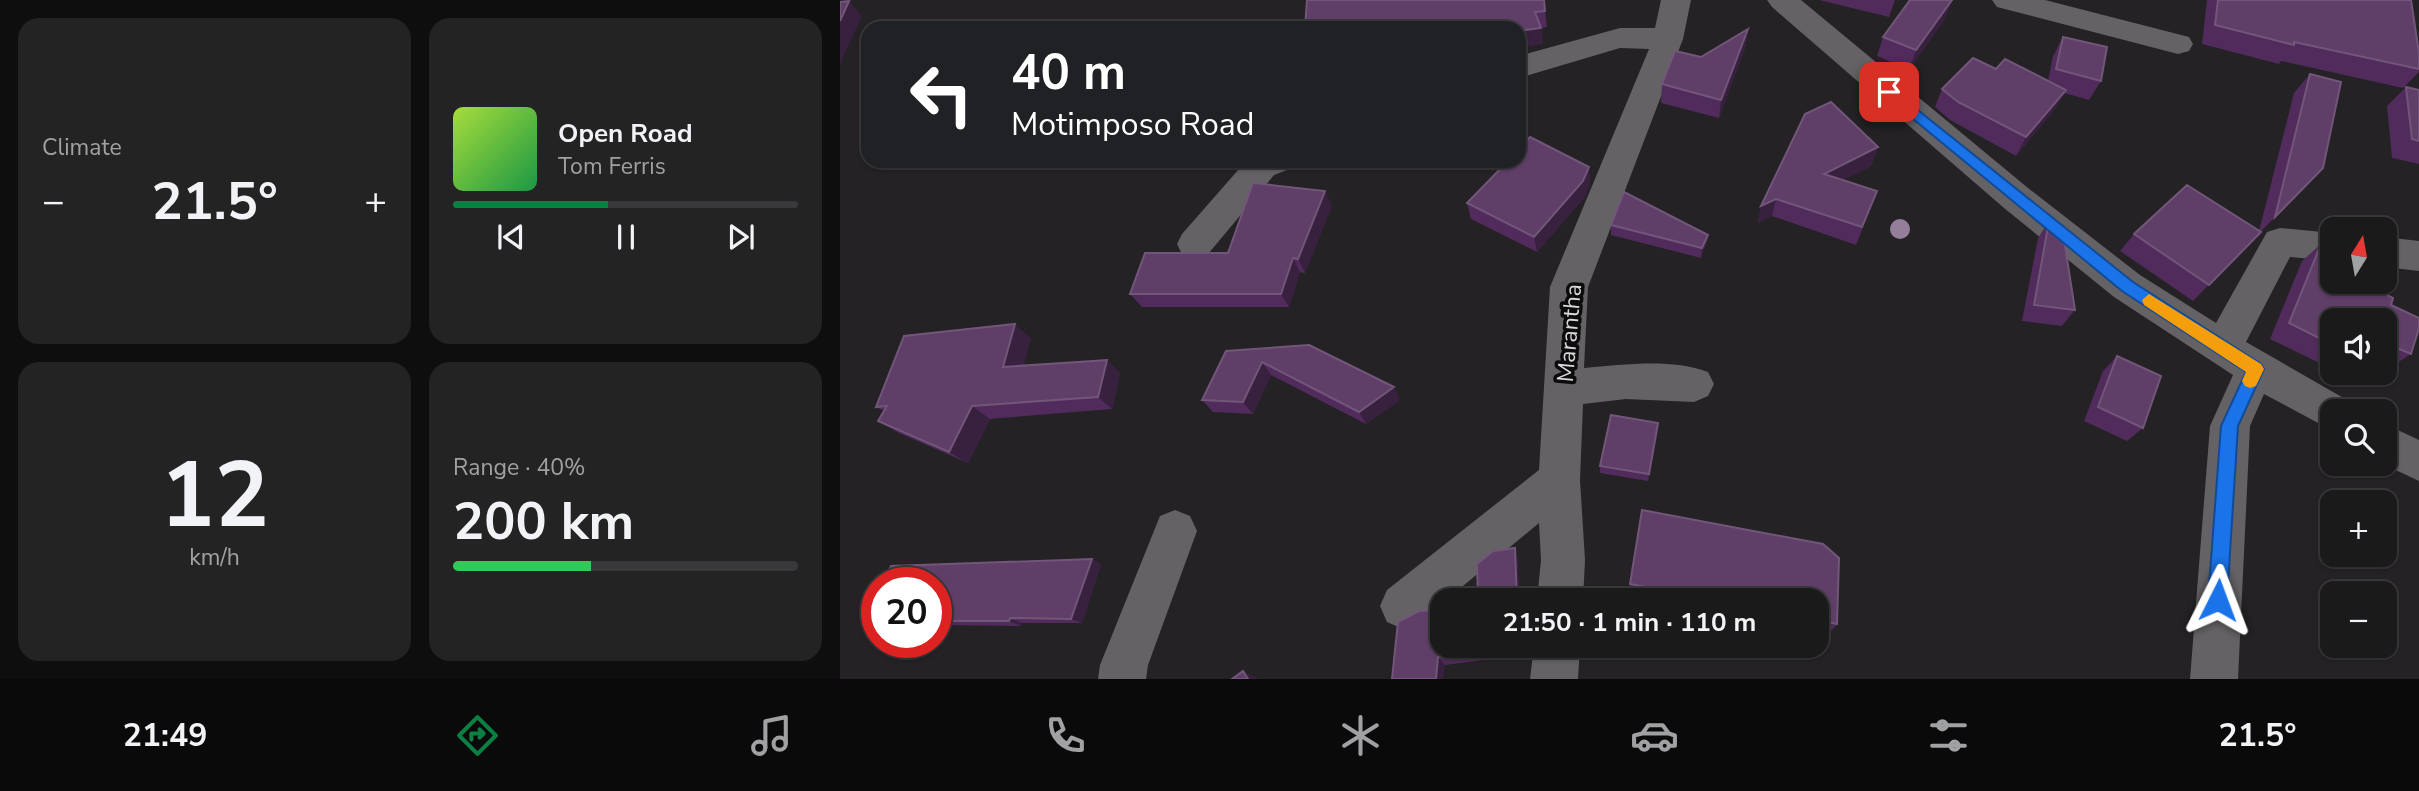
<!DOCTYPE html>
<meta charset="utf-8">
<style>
:root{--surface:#1b1a1b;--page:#242324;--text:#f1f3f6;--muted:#a0a1a3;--line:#39383a;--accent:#0b8043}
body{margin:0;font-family:"Nunito Sans",sans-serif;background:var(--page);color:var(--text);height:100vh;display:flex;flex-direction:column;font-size:26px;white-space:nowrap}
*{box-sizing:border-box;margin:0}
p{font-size:23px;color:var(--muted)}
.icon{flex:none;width:38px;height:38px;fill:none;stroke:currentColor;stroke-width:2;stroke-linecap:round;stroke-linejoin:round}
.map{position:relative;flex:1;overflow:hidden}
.panel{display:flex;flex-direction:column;gap:18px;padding:18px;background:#0f0e0f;width:840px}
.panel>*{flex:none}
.banner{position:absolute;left:21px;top:21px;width:665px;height:147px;border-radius:21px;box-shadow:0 2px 5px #0004,0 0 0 2px var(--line);background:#202124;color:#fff;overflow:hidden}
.needle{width:46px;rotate:11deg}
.buttons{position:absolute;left:1480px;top:217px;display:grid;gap:14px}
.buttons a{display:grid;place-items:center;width:77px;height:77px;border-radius:14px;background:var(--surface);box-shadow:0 2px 5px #0004,0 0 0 2px var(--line);font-size:35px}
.speed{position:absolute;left:21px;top:567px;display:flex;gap:14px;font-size:35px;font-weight:700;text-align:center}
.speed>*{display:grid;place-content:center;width:91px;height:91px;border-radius:50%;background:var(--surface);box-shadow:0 2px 5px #0004,0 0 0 2px var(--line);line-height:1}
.speed .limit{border:10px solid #d22;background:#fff;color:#111}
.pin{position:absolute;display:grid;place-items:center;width:60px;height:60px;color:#fff;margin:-30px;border-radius:14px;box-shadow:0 4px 10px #0006}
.me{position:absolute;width:77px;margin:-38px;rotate:3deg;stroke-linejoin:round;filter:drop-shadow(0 0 5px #0008)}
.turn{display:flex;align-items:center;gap:24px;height:147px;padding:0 35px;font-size:32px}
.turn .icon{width:91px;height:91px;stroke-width:2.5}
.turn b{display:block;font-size:49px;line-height:60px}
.big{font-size:52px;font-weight:700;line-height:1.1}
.panel .widget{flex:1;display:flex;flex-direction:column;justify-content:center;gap:10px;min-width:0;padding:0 24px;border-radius:21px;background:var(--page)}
.panel .dial{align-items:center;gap:0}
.dial b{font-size:91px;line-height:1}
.song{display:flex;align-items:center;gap:21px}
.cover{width:84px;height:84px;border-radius:10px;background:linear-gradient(135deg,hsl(80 70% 55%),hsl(140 70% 35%))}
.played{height:7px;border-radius:4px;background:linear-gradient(90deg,var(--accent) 45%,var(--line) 45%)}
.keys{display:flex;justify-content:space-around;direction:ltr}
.heat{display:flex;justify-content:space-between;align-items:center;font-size:38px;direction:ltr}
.charge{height:10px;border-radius:5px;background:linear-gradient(90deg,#34c759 40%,var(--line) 0)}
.panel .tiles{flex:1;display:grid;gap:18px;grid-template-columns:repeat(2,1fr)}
.trip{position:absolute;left:590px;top:588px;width:399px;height:70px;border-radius:21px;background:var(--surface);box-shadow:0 2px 5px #0004,0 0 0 2px var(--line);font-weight:700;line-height:70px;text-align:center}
.menu{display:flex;height:112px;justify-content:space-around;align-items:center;background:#0b0a0b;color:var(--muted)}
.menu .icon{width:49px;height:49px}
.menu .on{color:var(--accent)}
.menu b{font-size:32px;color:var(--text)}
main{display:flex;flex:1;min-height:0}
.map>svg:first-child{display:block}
</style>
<main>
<section class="panel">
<div class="tiles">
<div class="widget"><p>Climate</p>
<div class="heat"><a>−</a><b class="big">21.5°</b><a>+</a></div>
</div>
<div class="widget">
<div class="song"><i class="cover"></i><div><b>Open Road</b><p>Tom Ferris</p></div></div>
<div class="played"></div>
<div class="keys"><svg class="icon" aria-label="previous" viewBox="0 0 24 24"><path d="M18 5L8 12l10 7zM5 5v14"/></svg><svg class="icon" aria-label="pause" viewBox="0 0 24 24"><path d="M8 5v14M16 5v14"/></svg><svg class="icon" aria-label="next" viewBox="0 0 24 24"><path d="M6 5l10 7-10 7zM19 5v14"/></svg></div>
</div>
<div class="widget dial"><b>12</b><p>km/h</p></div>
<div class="widget"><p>Range · 40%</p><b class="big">200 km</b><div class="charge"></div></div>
</div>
</section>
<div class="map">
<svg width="1579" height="679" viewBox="0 0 1579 679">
<rect width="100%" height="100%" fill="#242224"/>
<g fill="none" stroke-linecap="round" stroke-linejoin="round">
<path fill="#646264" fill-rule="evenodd" d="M821,0H851L843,39L748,287L744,368C783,365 831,358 868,372L874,384L868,396L854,402L786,399L743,404L740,480L745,560L743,600H697L701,560L699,523L606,600H602V603L579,622L563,629L547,622L540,606L547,590L699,470L710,287L809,49L780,48L679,78V56L780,28H815Z
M927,0H961L1188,188L1300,275L1376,323L1427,232L1440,228L1493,233V261L1450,257L1406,342L1507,400L1512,411H1493V431L1424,394L1410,426L1398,679H1350L1370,426L1393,375L1274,297L1164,208L932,7Z
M1152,0H1205L1349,37L1353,44L1349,51L1338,54L1157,7Z
M406,161H452L447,170L434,175L368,254L355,258L342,254L337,244L342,234Z
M1545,237L1579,241V271L1545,267Z
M1545,424L1579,440V481L1543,464Z
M335,510L350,516L357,531L308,665L306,679H258L260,665L320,516Z
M694,646H740L738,679H690Z"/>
</g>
<circle fill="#947e9a" cx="1060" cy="229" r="10"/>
<path fill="#502b5b" d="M979,0H1055L1049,17Z
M1112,0L1104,20L1069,70L1037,56L1043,37Z
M1367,0H1571L1579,53V72L1563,88L1441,61L1439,64L1362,44Z
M705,11L707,27L701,28L703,44L679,28H465Z
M908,29L905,48L879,118L821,103L822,84L861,57Z
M1223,37L1261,81L1249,100L1224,93L1215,109L1176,156L1110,120L1095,107L1102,89L1156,69L1208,81L1213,56Z
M1470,74L1483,168L1353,301L1280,251L1294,234L1419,231L1454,93Z
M1566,87L1579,90V164L1552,158L1547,106Z
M1038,147L1031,166L1003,180L1037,191L1016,245L932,216L918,223L921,206Z
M749,167L750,184L744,198L697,252L631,219L627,203Z
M492,205L465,273L460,272L449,307H302L290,294L388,253Z
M1209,221L1235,310L1222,326L1182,321L1198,238Z
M771,225L868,235L866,244L861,258L771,235Z
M1481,244L1539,291L1551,305L1571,354L1548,369L1545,368V320H1493V368L1492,369L1430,339L1462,261Z
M191,338L183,366L267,360L280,373L272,409L150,419L128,463L59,433L38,421L44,411L36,407Z
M386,351L560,400L526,424L431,375L413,414L373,412L362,400Z
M1277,356L1303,428L1287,441L1244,421L1263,371Z
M818,430L808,481L760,473V466Z
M802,510L983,544L999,558L997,624L988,635L976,633V600H810L790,596V584Z
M252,559L261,564L242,623H182L181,626L96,625V583Z
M602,610L683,646V655L605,665L552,679Z"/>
<path fill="#38203f" d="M1112,0L1104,20L1069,70L1076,50Z
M9,1L22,16L0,64V21Z
M607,24L608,28H577Z
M701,28L703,44L679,48V31Z
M908,29L905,48L879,118L881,100Z
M1226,90L1215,109L1176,156L1186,137Z
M1038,147L1031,166L979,192L984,174Z
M749,167L750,184L744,198L697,252L694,237Z
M485,191L492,205L465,273L458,259Z
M936,199L932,216L918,223L921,206Z
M868,235L866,244L861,258L862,248Z
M453,258L460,272L449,307L441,294Z
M175,324L191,338L180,380L163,367Z
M267,360L280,373L272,409L258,397Z
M422,362L431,375L413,414L403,402Z
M554,387L560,400L526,424L519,412Z
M132,406L150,419L128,463L109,452Z
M818,423V430L808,481L809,474Z
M675,548L678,559L680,600H677Z
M252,559L261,564L242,623L231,619Z
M170,618L182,623L181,626L169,621Z
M679,646H683V655L679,648Z
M598,657L605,665L603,679H596Z
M403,671L417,678L418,679H408Z"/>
<path fill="#5f3e68" stroke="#72567a" stroke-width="2" d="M467,0H704L705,11L695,12L701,28L679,31V28H608L607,24L577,28H465Z
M1070,0H1112L1076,50L1043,37Z
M1378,0H1571L1579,53V69L1454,42V45L1375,25Z
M9,1L0,21V2Z
M908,29L881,100L822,84L835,51L861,57Z
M1223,37L1267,47L1261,81L1216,69Z
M1133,58L1156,69L1165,59L1226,90L1186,137L1118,102L1102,89Z
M1470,74L1501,82L1483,168L1435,217Z
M1566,87L1579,90V141L1572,139Z
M991,102L1038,147L984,174L1037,191L1022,227L936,199L921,206L965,114Z
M690,137L749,167L743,181L694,237L627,203L668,161H679V149Z
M413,183L485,191L458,259L453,258L441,294H290L305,253H388Z
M1347,185L1421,232L1369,285L1294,234Z
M784,192L868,235L862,248L771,225Z
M1209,221L1223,233L1235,310L1194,305Z
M1481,244L1493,245V282H1542L1539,291L1553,298L1551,305L1579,318V328L1571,354L1545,343V320H1493V345L1449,323Z
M1545,255L1551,257L1545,273Z
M175,324L163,367L267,360L258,397L132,406L109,452L38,421L47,406L36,407L64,336Z
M469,345L554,387L519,412L422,362L403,402L362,400L386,351Z
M1277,356L1321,376L1303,428L1258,407Z
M771,415L818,423L809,474L760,466Z
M802,510L983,544L999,558L997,624L976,620V600H875L790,584Z
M675,548L677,600H638L637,564L653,551Z
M252,559L231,619L170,618L169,621H96V583H45L51,566Z
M37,602V620H30Z
M602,610V646H679V648L598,657L596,679H552L558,622L579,611Z
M403,671L408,679H392Z"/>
<path fill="#1a73e8" stroke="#114b97" stroke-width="2" d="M1049,87L1293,282L1421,364L1424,369L1398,426L1387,600L1384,607L1378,610L1371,607L1368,600L1381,426L1406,372L1282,291L1044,95V88Z"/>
<path fill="#f59e0b" d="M1309,294L1421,364L1424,369L1416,386L1410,388L1405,386L1402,381L1406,372L1304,305L1302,300Z"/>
<g text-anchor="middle" stroke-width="7" stroke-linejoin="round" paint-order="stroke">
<g font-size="23" fill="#dad9da" stroke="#0d0c0d">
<text transform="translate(729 333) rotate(-85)" y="8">Marantha</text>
</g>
</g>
</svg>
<div class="buttons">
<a><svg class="needle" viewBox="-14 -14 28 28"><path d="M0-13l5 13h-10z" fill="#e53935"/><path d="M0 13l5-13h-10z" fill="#a0a1a3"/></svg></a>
<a><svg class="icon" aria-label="sound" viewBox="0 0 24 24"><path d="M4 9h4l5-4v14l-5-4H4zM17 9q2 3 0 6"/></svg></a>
<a><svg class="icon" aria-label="search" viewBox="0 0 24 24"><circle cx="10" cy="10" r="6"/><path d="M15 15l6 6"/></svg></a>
<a>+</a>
<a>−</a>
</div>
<div class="speed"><div class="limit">20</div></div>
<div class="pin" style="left:1049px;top:92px;background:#d93025"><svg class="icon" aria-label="arrive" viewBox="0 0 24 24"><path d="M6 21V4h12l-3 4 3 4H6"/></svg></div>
<svg class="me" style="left:1378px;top:600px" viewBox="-20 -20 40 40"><path d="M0-17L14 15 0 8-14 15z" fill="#1a73e8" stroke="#fff" stroke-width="4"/></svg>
<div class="trip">21:50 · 1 min · 110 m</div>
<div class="banner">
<div class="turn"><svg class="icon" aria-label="left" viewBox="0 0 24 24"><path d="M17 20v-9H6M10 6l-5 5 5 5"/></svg><div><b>40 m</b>Motimposo Road</div></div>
</div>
</div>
</main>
<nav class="menu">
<b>21:49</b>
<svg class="icon on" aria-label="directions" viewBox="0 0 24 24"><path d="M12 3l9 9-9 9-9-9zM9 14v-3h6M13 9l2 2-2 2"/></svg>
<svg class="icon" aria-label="music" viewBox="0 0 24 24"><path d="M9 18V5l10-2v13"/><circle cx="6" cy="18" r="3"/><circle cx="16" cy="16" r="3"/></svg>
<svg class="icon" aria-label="phone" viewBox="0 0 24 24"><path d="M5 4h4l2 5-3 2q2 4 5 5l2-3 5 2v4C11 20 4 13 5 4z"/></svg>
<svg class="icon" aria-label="climate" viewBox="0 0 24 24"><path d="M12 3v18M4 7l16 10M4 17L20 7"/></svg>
<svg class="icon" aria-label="car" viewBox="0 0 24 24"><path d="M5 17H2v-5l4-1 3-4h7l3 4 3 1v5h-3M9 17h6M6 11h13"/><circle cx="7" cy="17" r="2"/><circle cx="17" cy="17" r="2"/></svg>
<svg class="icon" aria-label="filters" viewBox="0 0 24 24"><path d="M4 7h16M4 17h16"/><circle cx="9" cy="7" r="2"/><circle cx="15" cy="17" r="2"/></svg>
<b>21.5°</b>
</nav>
